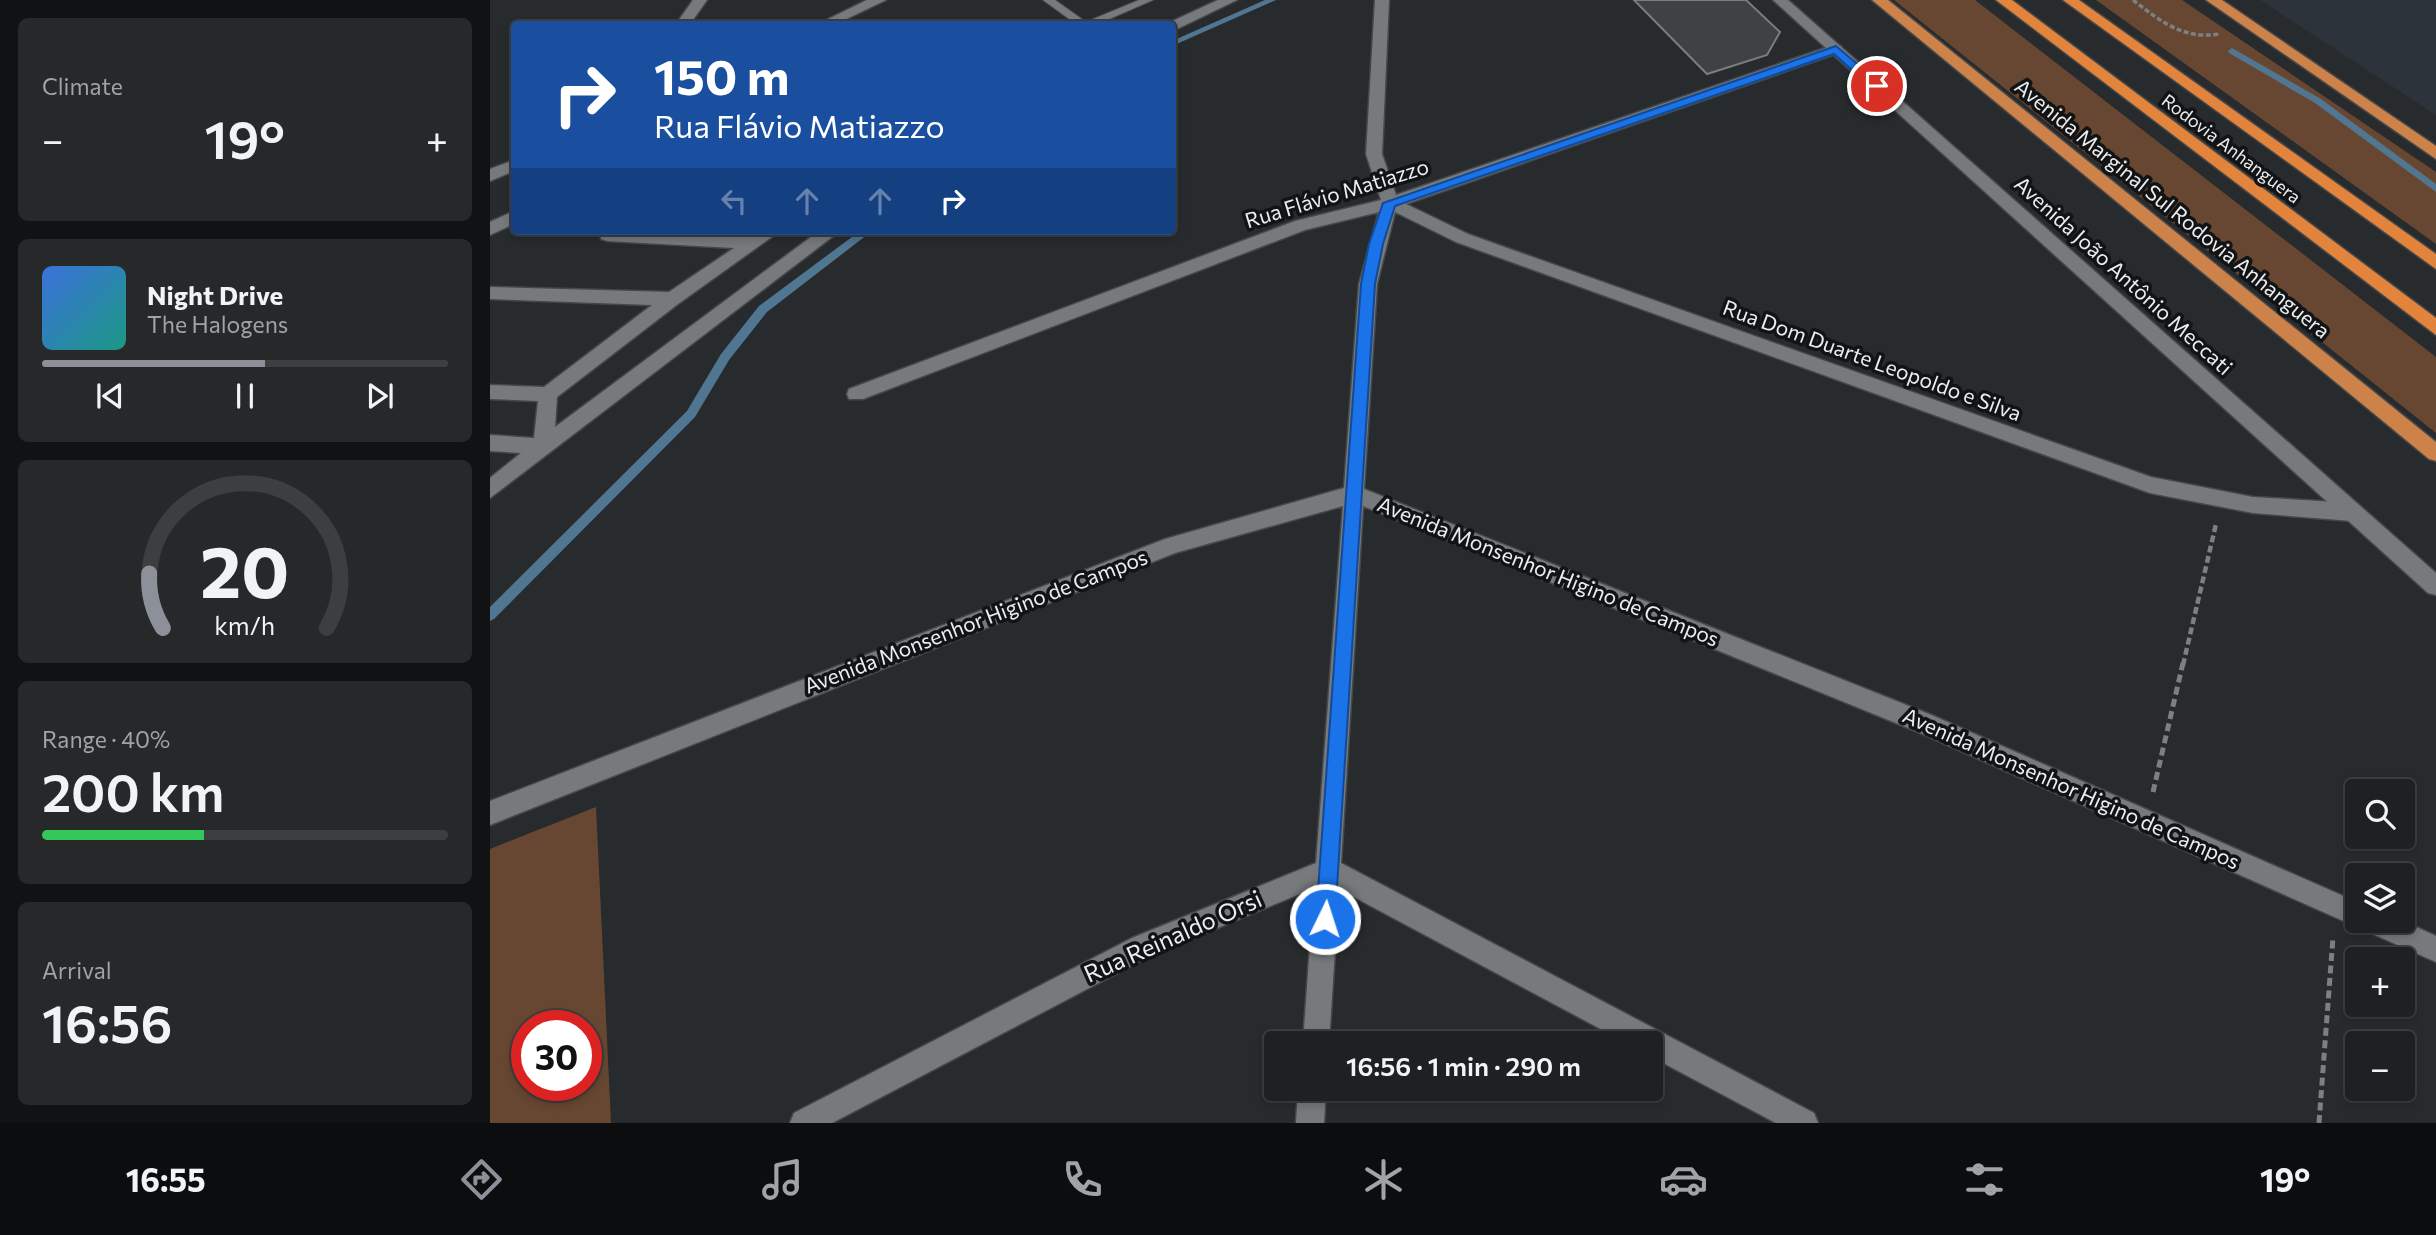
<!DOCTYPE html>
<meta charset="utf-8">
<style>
:root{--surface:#1e2022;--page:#26282a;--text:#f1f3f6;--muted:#a1a3a5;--line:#3c3e40;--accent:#8c9099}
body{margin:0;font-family:Commissioner,sans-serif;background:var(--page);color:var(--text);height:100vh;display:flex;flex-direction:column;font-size:26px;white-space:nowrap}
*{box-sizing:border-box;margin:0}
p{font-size:23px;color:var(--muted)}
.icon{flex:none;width:38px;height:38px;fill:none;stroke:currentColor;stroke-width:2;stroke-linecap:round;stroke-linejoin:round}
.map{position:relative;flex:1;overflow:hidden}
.drawer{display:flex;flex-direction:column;gap:18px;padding:18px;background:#101213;width:490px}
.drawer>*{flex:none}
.hud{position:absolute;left:21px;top:21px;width:665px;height:214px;border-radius:7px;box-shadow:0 4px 10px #0003,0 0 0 2px var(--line);background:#1a4fa0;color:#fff;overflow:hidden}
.tools{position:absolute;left:1855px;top:779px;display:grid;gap:14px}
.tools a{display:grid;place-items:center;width:70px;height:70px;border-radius:7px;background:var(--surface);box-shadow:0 4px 10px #0003,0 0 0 2px var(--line);font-size:35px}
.speed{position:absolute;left:21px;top:1010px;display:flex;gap:14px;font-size:35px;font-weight:700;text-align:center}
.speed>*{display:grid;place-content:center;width:91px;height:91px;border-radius:50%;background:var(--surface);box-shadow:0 4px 10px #0003,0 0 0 2px var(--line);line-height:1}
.speed .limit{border:10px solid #d22;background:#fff;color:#111}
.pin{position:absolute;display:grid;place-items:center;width:60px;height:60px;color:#fff;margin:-30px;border:4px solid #fff;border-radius:50%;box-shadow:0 2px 7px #0007}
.me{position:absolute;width:77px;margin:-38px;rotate:4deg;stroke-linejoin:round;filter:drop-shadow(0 0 5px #0008)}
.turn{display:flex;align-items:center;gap:24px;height:147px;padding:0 28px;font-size:32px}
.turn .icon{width:91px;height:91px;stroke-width:2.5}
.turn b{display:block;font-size:49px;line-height:60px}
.lanes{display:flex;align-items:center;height:66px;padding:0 28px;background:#0003;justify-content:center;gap:35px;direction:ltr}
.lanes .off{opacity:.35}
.big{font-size:52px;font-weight:600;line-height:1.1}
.drawer .card{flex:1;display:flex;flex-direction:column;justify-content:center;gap:10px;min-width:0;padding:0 24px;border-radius:10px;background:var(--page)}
.drawer .dial{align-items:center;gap:0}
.dial svg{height:182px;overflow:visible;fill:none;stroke:var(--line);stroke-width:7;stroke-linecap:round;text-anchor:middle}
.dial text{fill:var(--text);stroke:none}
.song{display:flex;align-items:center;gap:21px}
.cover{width:84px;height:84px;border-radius:10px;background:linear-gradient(135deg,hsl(220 70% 55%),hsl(170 70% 35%))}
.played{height:7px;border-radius:4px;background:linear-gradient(90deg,var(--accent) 55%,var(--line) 55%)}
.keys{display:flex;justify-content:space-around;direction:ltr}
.heat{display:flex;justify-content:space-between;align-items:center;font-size:38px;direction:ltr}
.charge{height:10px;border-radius:5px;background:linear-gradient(90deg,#34c759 40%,var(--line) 0)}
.trip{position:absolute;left:774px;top:1031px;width:399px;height:70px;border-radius:7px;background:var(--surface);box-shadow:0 4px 10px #0003,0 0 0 2px var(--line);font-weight:600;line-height:70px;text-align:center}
.dock{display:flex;height:112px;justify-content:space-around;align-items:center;background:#0c0d0e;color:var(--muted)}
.dock .icon{width:49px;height:49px}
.dock .selected{color:var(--accent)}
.dock b{font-size:32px;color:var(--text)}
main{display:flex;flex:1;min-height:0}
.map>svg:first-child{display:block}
</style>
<main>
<section class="drawer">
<div class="card"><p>Climate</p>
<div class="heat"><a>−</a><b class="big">19°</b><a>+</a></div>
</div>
<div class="card">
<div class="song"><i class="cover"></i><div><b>Night Drive</b><p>The Halogens</p></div></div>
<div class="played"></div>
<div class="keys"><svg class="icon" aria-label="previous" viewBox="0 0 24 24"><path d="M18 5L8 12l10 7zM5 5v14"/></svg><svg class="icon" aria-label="pause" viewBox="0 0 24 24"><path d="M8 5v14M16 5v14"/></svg><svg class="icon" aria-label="next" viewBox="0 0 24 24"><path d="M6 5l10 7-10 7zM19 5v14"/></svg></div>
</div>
<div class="card dial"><svg viewBox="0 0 100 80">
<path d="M14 69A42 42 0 1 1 86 69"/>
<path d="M14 69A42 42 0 0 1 8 45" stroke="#8c9099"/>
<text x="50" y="56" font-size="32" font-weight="700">20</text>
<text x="50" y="72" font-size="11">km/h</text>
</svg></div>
<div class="card"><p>Range · 40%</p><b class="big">200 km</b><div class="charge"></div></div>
<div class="card"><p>Arrival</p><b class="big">16:56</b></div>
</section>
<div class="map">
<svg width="1946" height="1123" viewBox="0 0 1946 1123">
<rect width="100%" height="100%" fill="#282b2d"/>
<path fill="#2c333a" d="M1770,0H1946V115Z"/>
<path fill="#674731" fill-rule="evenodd" d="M1404,0H1485L1946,357V433Z
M1606,0H1692L1946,172V244Z
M106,807L121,1123H0V849ZM37,1026H96V1085H37Z"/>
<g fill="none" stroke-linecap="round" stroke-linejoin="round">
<path fill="#507692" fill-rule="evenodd" d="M775,0H786L682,46V41Z
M1742,48L1831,99L1946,184V192L1825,103L1739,53L1738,51Z
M370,231H382L277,312L239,360L205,417L4,619L0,621V607L197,411L231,354L269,306Z"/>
</g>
<path fill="#3f4245" stroke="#7a7d7f" stroke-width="2" d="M1144,0H1256L1290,32L1277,55L1217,74Z"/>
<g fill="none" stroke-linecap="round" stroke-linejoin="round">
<g stroke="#464749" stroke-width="2">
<path id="service" d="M553,0H565L596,22L649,0H663L608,24H586Z"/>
</g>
<g stroke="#464749" stroke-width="3">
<path id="minor" d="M203,0H217L200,24H186Z
M377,0H396L346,24H328Z
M728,0H747L687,29L682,30V24H676Z
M885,0H899L892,154L906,195L1341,46H1351V52L916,204L978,234L1661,477L1763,497L1862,503L1869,506L1872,512L1869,518L1862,521L1763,513L1660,493L966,242L905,212L887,284L874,489L1444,716L1867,902V920H1911L1946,936V962L1428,732L873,506L851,863L1324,1113L1328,1123H1286L1160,1056V1043H1137L849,889L839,1043H813L824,888L660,956L342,1123H300L304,1113L642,938L826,863L853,506L685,553L0,825V801L675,539L854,488L869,284L889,212L815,230L373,399H359L357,394L359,389L805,221L891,200L876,154Z
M24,160V171L0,181V169Z
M24,211V224L0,235V222Z
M111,231L260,237L269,231H290L188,304L67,397L65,427L329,231H350L0,498V478L31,453L0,451V435L44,438L48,401L0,399V385L54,387L162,305L0,299V287L179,292L244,248L117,241L111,239Z
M808,1088H836L834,1123H806Z"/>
</g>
<g stroke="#464749" stroke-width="3">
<path id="secondary" d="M1283,0H1298L1946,573V595L1938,593Z"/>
</g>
<g stroke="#464749" stroke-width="3">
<path id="trunk" d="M1382,0H1398L1946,442V461L1939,459Z
M1716,0H1732L1946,146V159Z"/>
</g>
<g stroke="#464749" stroke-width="3">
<path id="motorway" d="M1506,0H1522L1946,318V335Z
M1573,0H1589L1946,254V269Z"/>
</g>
<path stroke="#7d8082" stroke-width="3.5" stroke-dasharray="5 2.5" stroke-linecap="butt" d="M1643,0C1670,21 1694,40 1729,34"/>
<path stroke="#7d8082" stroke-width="4.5" stroke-dasharray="7 3.5" stroke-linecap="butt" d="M1693,665L1726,524"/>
<path stroke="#7d8082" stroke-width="5" stroke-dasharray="8 4.5" stroke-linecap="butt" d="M1663,792L1693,663
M1829,1123L1843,937"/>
<use href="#service" fill="#777a7d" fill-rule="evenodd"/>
<use href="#minor" fill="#777a7d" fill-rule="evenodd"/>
<use href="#secondary" fill="#777a7d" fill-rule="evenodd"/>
<use href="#trunk" fill="#cc8248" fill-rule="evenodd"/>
<use href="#motorway" fill="#e2843b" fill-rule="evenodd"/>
</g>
<path fill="#1a73e8" stroke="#114b97" stroke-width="2" d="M1346,46L1391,84V89H1383L1344,54L905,206L893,244L885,284L845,919L842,926L835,929L829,926L826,919L871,284L879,244L893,203Z"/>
<g text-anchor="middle" stroke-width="7" stroke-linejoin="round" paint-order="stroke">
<g font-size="18" fill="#ecedef" stroke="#121314">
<text transform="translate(1741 149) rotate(37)" y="6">Rodovia Anhanguera</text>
</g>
<g font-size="21" fill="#ecedef" stroke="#121314">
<text transform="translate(847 194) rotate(-17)" y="7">Rua Flávio Matiazzo</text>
<text transform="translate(1682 209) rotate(39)" y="7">Avenida Marginal Sul Rodovia Anhanguera</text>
<text transform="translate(1633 276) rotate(42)" y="7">Avenida João Antônio Meccati</text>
<text transform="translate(1382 361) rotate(20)" y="7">Rua Dom Duarte Leopoldo e Silva</text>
<text transform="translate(1058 572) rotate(22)" y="7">Avenida Monsenhor Higino de Campos</text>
<text transform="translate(486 622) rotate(-21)" y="7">Avenida Monsenhor Higino de Campos</text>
<text transform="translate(1581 789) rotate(24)" y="7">Avenida Monsenhor Higino de Campos</text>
</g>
<g font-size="24" fill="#ecedef" stroke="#121314">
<text transform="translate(683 937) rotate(-24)" y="8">Rua Reinaldo Orsi</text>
</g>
</g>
</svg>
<div class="tools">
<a><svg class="icon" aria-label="search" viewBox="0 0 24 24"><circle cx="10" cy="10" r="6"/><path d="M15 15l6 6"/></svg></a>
<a><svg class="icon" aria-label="layers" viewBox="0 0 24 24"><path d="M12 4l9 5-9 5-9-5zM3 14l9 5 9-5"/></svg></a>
<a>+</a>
<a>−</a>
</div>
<div class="speed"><div class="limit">30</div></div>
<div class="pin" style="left:1387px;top:86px;background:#d93025"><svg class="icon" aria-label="arrive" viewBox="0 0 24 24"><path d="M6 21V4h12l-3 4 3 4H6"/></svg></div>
<svg class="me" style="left:835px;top:919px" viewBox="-20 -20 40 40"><circle r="17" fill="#1a73e8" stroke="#fff" stroke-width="3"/><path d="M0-11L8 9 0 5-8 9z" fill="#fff"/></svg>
<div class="trip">16:56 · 1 min · 290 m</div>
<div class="hud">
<div class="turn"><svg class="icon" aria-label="right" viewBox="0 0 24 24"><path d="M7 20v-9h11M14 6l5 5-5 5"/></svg><div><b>150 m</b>Rua Flávio Matiazzo</div></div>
<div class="lanes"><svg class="icon off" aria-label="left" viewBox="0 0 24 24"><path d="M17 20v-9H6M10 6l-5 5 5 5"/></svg><svg class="icon off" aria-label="ahead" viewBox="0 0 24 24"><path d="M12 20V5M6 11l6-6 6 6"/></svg><svg class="icon off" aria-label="ahead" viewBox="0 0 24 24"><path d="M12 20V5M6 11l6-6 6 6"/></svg><svg class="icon" aria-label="right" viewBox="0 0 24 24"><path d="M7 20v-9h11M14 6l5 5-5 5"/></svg></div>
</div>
</div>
</main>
<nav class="dock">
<b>16:55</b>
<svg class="icon selected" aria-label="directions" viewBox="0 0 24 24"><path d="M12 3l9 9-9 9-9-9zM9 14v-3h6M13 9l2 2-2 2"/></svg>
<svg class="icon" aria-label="music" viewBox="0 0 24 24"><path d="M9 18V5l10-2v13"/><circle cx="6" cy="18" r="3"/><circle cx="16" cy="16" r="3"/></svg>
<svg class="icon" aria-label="phone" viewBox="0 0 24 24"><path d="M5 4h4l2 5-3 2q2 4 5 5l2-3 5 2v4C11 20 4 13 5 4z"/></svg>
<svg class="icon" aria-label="climate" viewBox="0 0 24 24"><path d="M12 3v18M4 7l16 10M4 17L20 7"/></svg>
<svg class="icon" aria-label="car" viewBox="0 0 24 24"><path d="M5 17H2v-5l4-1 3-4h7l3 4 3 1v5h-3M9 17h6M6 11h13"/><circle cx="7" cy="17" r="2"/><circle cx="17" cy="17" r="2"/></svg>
<svg class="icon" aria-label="filters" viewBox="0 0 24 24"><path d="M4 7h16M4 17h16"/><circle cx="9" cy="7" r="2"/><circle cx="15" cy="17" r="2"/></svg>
<b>19°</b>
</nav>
